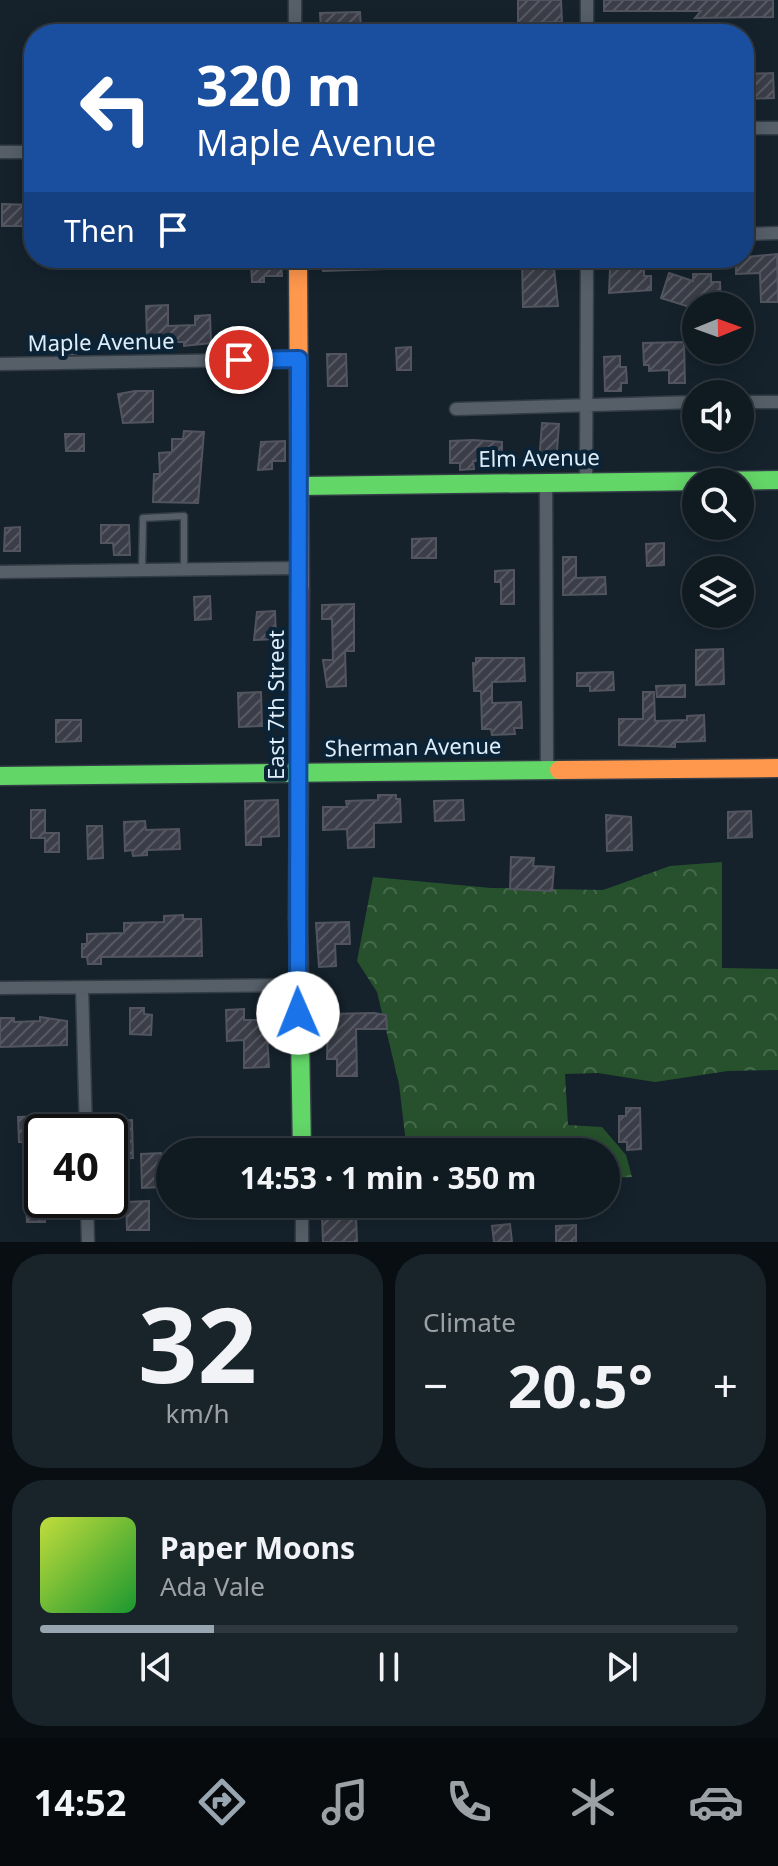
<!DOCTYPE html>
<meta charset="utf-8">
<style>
:root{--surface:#101a21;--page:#19232a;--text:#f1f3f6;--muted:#9ca1a5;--line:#30383f;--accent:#98a6b2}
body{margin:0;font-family:"Noto Sans",sans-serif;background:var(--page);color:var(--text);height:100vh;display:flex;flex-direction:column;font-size:30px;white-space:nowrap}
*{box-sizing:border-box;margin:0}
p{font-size:26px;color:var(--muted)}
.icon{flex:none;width:44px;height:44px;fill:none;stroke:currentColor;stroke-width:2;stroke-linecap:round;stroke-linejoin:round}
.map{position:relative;height:1242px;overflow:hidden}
.details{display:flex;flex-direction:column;gap:12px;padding:12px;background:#090e12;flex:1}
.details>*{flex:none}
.banner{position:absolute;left:24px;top:24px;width:730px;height:244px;border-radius:32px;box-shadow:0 4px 20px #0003,0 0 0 2px var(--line);background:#1a4fa0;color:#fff;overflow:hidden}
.needle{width:52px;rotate:89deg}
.fabs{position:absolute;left:682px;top:292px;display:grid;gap:16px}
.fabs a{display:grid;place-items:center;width:72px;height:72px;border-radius:50%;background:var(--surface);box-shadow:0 4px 20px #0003,0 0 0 2px var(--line);font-size:40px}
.speed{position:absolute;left:24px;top:1114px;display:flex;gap:16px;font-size:40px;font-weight:700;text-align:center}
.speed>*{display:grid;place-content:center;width:104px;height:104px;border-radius:50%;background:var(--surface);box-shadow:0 4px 20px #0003,0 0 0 2px var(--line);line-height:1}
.speed .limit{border:4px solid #111;border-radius:12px;background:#fff;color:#111}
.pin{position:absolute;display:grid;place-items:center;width:68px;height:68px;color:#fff;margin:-34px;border:4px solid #fff;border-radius:50%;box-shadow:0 2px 8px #0007}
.me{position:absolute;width:88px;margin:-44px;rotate:359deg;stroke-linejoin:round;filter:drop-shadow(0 0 6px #0008)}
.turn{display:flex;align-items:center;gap:28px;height:168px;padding:0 40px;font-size:36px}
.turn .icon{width:104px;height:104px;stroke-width:2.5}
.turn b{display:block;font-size:56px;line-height:68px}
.then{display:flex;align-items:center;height:76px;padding:0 40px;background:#0003;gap:16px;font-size:30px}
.big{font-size:60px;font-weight:700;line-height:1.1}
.details .widget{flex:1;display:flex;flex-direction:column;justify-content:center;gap:12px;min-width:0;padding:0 28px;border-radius:32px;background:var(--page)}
.details .dial{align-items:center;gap:0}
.dial b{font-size:104px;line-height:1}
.song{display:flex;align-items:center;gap:24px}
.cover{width:96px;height:96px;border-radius:12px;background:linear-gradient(135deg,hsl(70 70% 55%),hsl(130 70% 35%))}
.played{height:8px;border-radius:4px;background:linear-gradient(90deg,var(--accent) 25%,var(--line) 25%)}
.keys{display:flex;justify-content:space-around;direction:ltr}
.heat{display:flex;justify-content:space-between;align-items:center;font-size:44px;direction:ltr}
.details .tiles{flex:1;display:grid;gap:12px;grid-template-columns:1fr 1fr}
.widget:last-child{grid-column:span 2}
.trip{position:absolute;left:156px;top:1138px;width:464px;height:80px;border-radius:40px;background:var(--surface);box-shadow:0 4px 20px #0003,0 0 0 2px var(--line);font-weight:700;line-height:80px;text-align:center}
.menu{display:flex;height:128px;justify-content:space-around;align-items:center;background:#060a0d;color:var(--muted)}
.menu .icon{width:56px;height:56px}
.menu .selected{color:var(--accent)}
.menu b{font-size:36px;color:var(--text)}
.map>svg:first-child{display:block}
</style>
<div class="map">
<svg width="778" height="1242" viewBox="0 0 778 1242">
<defs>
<pattern id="forest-crowns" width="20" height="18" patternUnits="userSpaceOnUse" patternTransform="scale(2)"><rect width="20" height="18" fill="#26512c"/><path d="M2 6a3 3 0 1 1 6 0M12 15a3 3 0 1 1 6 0" fill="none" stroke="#456a4c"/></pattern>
<pattern id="building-hatch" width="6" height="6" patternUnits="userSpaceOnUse" patternTransform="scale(2)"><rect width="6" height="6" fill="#3b3e48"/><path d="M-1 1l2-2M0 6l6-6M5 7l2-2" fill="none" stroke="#575a63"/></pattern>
</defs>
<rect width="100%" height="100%" fill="#15222c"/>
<path fill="url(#forest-crowns)" d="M722,862V968L778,969V1070L728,1071L655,1082L598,1073L565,1074L568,1125L602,1127L626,1155L632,1177L606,1178V1152H407L399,1084L377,992L357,961L373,877L491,888L603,890L670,866Z"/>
<path fill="url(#building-hatch)" stroke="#52555f" stroke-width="2" d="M518,0H561L562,22L518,23Z
M604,0H773V17L695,18L701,11H604Z
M360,12L361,29L321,30L320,13Z
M773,73L774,98L747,99L746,74Z
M2,204L34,205V226H2Z
M777,254L778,302H761L760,273L736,274V258Z
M322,258H383L384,269L323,271Z
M522,258H553L558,306L523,307Z
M281,261L282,276H264V282H252L251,262Z
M610,269H644V276H651V290L609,293Z
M669,273L693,281V274H711V282H720L721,306H696V309L661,298Z
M168,305V326L195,325V316L210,315L211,343L184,346V342H151V336L147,337L146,306Z
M76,340V354H51V341Z
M684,342L685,383H669V370L649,371V365H644L643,343Z
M411,347V370H397L396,348Z
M327,354H346L347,386H328Z
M620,356V367H626L627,383H621V391H605L604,357Z
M135,391H153V422L123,423L118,394Z
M542,423L559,424L556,464L539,463Z
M184,431L204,432L198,503L153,502L154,474H160L159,453L172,452V439H183Z
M65,434H84V451H66Z
M473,440L502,442V461H473L474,469L460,470V463H450V441Z
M285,441V461H272V469L258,470L261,442Z
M101,525H129L130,555H114L113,543H101Z
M20,527V551H4L5,528Z
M436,538V558H412V539Z
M664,543V565L647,566L646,544Z
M563,557H576V578L605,577L606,594L563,595Z
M514,570V604H501V582H495V571Z
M210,596L211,619L195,620L194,597Z
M354,604V651H345L346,686L327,687L323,660H333L332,619H322V605Z
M275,611L276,639L254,640L257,612Z
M723,649L724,684L696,685V650Z
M476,658H524L525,681L492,682V703L521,702L522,728H514L515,734L492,735L491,729H482L481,691H474L473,663H476Z
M613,672L614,690L590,691V686H577V673Z
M685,685V697H657L656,686Z
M261,692L262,726L239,727L238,693Z
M643,692H654L655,721L687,720V716L704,715L705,741L675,742V747L619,745V719H643Z
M56,720H81V741L56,742Z
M378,795H396V799H400L401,822L374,823V847L348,848L347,829L323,830V807H347L346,801L378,800Z
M278,800L279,836L261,837V845H246L245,801Z
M463,800L464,820L435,821L434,801Z
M31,810H45V833H59V852H45V838H31Z
M751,811L752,837L728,838V812Z
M606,815L631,817L632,850L607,851Z
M145,821L146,830L179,829L180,849L147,850V855L133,856L132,850L125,851L124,822Z
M87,826H102L103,858L88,859Z
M511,857L534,858L533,866L554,867L552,891L510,889Z
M183,915V919H201L202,956L101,957V964H88L87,957H82V944H87V934L124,933V923L164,922V916Z
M349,922L350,944H335L336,966L319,967L316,923Z
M130,1008H144V1014L152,1015L151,1035L130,1034Z
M244,1009V1020H266L269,1067L244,1068V1040L227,1041L226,1010Z
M374,1013L386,1015L387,1029H356L357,1076H337V1059H327L328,1014Z
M40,1017L67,1021V1045L0,1047V1018H14V1022L40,1021Z
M626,1108H640L641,1149L627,1150V1142H619V1116H626Z
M51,1116L52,1128L42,1132V1142H19L18,1117Z
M132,1120L133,1158L110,1159V1133H118V1121Z
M161,1153L162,1187L142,1188L141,1154Z
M25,1188H42L45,1222H27Z
M149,1201V1230H127L126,1202Z
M356,1216L357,1242H323L322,1217Z
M510,1224L512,1242H494L492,1226Z
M576,1225V1242H556V1226Z"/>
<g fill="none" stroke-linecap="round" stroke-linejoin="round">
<g stroke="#333d46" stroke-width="9">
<path id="lane" d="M142,570L143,518L184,516V570"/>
</g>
<g stroke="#333d46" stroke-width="15">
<path id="street" d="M295,0V34
M587,0V34
M744,128H778
M0,152H34
M744,234L778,233
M0,364L299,359
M740,402H778
M456,409L696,402
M586,481L587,258
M546,482L547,770
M0,572L300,568
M82,987L86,1132
M0,988L297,985
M87,1200L88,1242
M302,1204V1242"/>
</g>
<g stroke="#333d46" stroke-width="21">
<path id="fast" d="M300,486L778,480
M0,776L559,770
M298,918L302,1152"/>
</g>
<g stroke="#333d46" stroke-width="21">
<path id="slow" d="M298,258L300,591
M559,770L778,768"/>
</g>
<g stroke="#333d46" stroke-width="21">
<path id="jam" d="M298,918L300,591"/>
</g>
<use href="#lane" stroke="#565f68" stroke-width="6"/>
<use href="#street" stroke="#565f68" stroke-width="12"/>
<use href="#fast" stroke="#63d668" stroke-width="18"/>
<use href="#slow" stroke="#ff974d" stroke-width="18"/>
<use href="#jam" stroke="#b3261e" stroke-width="18"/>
</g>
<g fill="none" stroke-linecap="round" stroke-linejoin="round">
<g stroke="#114b97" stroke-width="20">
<path id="route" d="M239,360L299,359L298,1013"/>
</g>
<use href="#route" stroke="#1a73e8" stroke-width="14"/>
</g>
<g text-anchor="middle" stroke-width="8" stroke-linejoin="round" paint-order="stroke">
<g font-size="22" fill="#deedfa" stroke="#0b2336">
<text transform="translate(101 342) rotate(-1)" y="8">Maple Avenue</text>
<text transform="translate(539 458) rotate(-1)" y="8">Elm Avenue</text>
<text transform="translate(276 705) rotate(-90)" y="8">East 7th Street</text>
<text transform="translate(413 747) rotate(-1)" y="8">Sherman Avenue</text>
</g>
</g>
</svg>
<div class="fabs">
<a><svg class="needle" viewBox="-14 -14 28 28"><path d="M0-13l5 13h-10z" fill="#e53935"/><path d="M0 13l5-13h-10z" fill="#9ca1a5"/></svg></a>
<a><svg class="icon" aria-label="sound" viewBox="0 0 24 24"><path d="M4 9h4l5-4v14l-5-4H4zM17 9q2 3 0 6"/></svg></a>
<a><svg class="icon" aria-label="search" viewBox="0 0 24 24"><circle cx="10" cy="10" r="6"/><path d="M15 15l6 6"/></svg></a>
<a><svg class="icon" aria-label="layers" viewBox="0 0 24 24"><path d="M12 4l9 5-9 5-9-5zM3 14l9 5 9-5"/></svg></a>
</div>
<div class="speed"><div class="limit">40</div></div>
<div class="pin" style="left:239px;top:360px;background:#d93025"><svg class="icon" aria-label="arrive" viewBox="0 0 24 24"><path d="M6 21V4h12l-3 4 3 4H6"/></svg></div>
<svg class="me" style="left:298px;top:1013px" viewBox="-20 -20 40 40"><circle r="19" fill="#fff"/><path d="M0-13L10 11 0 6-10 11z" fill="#1a73e8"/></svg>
<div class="trip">14:53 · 1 min · 350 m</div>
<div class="banner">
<div class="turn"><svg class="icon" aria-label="left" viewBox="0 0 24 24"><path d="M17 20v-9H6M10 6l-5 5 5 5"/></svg><div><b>320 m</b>Maple Avenue</div></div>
<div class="then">Then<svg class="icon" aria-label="arrive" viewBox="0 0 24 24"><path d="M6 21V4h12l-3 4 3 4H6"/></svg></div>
</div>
</div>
<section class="details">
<div class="tiles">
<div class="widget dial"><b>32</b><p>km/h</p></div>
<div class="widget"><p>Climate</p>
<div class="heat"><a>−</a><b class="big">20.5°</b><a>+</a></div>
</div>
<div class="widget">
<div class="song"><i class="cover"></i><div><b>Paper Moons</b><p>Ada Vale</p></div></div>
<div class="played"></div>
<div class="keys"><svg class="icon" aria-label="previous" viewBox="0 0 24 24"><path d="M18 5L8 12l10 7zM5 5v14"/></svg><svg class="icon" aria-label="pause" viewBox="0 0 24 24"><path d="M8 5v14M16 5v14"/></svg><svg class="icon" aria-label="next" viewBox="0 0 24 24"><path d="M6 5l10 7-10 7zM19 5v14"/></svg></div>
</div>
</div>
</section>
<nav class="menu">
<b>14:52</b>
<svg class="icon selected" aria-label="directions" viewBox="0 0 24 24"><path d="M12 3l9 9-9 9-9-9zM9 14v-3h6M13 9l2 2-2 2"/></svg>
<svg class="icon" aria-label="music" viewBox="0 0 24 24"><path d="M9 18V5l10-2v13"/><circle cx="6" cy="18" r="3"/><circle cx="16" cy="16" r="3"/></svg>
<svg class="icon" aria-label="phone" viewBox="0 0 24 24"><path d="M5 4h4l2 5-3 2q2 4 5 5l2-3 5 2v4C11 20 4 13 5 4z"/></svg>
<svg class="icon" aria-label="climate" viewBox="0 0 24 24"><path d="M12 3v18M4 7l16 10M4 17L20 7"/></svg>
<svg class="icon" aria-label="car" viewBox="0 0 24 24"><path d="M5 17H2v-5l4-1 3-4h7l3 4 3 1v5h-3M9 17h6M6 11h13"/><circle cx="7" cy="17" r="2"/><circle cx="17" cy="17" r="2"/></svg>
</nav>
